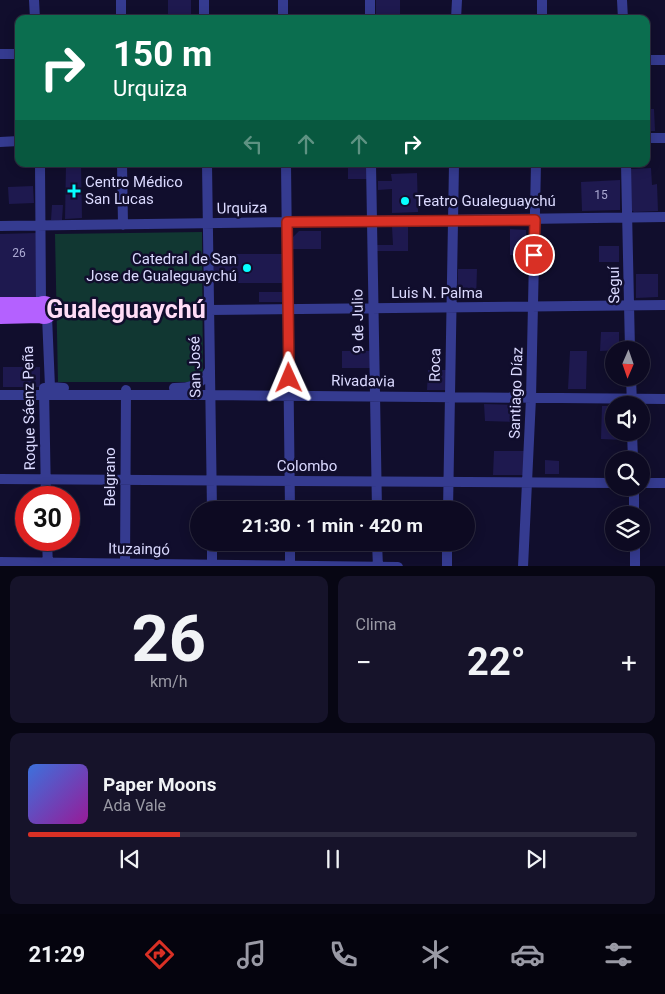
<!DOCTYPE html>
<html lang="es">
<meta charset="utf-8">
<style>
:root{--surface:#0d0a22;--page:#16132a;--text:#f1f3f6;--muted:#9a9aa5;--line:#2d2b40;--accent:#d93025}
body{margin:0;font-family:Roboto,sans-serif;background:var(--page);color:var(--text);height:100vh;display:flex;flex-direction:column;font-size:19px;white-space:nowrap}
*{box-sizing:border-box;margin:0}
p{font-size:16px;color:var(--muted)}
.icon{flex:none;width:28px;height:28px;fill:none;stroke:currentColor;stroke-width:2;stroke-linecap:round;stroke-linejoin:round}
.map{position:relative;height:566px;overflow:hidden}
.side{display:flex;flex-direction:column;gap:10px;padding:10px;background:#070613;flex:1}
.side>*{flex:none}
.guide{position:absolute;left:15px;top:15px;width:635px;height:152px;border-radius:10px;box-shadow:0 2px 12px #0003,0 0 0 1px var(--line);background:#0b6e4f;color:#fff;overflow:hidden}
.needle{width:32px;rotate:182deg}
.tools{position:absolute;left:605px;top:341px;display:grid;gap:10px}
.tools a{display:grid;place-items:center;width:45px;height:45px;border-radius:50%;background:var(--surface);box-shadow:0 2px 12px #0003,0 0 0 1px var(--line);font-size:25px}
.speed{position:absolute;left:15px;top:486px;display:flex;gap:10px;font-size:25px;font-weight:700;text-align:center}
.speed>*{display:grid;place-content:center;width:65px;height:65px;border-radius:50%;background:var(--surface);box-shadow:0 2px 12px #0003,0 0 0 1px var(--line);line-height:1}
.speed .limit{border:8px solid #d22;background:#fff;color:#111}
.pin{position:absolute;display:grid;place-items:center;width:42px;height:42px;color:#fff;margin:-21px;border:2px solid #fff;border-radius:50%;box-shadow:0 1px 5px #0007}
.me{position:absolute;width:55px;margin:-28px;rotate:359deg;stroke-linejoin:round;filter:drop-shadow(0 0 4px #0008)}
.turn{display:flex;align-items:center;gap:18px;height:105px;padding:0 15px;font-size:22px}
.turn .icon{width:65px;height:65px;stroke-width:2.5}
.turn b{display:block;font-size:35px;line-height:42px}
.lanes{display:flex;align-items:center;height:48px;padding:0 15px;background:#0003;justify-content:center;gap:25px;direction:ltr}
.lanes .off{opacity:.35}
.big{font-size:38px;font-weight:700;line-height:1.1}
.side .card{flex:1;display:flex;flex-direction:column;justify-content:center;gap:8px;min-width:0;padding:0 18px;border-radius:10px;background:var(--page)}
.side .dial{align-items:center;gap:0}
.dial b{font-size:65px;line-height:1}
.song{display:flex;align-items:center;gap:15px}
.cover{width:60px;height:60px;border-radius:8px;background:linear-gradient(135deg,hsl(220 70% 55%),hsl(300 70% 35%))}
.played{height:5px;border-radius:2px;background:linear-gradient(90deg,var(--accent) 25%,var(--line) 25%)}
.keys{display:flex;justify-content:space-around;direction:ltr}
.heat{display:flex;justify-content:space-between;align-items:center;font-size:28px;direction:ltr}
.side .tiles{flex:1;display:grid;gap:10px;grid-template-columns:1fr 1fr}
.card:last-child{grid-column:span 2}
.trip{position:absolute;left:190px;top:501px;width:285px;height:50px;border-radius:25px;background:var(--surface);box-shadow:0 2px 12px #0003,0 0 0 1px var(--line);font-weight:700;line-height:50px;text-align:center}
.menu{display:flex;height:80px;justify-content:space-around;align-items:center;background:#05040e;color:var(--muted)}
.menu .icon{width:35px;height:35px}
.menu .current{color:var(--accent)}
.menu b{font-size:22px;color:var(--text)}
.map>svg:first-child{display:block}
</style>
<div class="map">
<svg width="665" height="567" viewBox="0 0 665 567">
<rect width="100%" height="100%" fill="#110e2d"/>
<path fill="#113732" d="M202,232L203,382H58L55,234Z"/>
<path fill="#1e194f" d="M168,0H191V19H168Z
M376,0H400V15H376Z
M100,15H116V19H100Z
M646,109H654L655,131H646Z
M66,164H81L82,218L65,219Z
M248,164H282V168H248Z
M348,164H368V179H348Z
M651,168L652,185L657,184L658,211L634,212L631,210L630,169Z
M417,173L418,212L392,213V189L378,190V181H392L391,174Z
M620,180V210L582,211L581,182Z
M33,186L34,203L9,204L8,187Z
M52,205H63L62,220H51Z
M392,227H408V251H372V245H393Z
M510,229L526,230V255H510Z
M299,231H321V249H292L293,237Z
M37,233L39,297H0V234Z
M599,246H619V262H599Z
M211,254H282L283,283H211Z
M458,269H477L476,300H457Z
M636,274H658V297L636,298Z
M259,292H282L283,302H259Z
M601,332H619V350L600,351Z
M342,351H371V368H342Z
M570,351H587L586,389H568Z
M3,367H40V387H3Z
M428,370H446V390H427Z
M484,404L515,405L514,422L485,421Z
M602,406H614V432H623V440L601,439Z
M494,451H524V475H493Z
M545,460L559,461V474H545Z"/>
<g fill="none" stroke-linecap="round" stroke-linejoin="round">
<path stroke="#353b90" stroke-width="10" d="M34,0L35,19
M121,0V19
M204,0V19
M283,0V19
M370,0V19
M622,0L623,19
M456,19L457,0
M542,19V0
M0,54H19
M646,60H665
M646,138H665
M0,142L19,141
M40,164L41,303
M122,164L123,225
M207,164L212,510
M286,164L290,510
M371,164L377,510
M626,164L630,350
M0,226L665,217
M209,310L665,305
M47,316L50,387L64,388
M631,378L632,404
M44,388L46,498
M174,388C190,388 201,386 209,371
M0,395H210L665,399
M632,432L633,460
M0,479L614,483
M641,483H665
M634,488V515
M448,510L454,164
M47,540L48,567
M212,542V567
M290,542V567
M377,542L378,567
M635,542V567
M0,562L398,567
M125,567L126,390
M447,567V542
M523,567L531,398L536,164"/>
<path stroke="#b461ff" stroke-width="14" d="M37 310a7 7 0 1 1 14 0a7 7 0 1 1-14 0Z
M0,304H39
M0,317L40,316"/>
</g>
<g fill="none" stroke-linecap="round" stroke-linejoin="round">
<g stroke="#8d1f18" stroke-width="12">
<path id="route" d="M289,378L287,222L535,220L534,255"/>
</g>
<use href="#route" stroke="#d93025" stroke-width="9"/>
</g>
<g fill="#06ffff" stroke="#110e2d" stroke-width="2">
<path d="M71.5 183.5h5v5h5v5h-5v5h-5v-5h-5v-5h5z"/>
<circle cx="405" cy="201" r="5"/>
<circle cx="247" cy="268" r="5"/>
</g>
<g text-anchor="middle" stroke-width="5" stroke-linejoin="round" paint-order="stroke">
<g font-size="12" fill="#acaad3">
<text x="601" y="199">15</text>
<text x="19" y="257">26</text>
</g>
<g font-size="15" fill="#dbdaff" stroke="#110e2d" text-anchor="start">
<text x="85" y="187">Centro Médico<tspan x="85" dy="17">San Lucas</tspan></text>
<text x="415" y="206">Teatro Gualeguaychú</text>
<text x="237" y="264" text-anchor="end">Catedral de San<tspan x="237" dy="17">Jose de Gualeguaychú</tspan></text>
</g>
<g font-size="15" fill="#dbdaff" stroke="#110e2d">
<text transform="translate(242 208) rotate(-1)" y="5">Urquiza</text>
<text transform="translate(614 285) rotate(-91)" y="5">Seguí</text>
<text x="437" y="298">Luis N. Palma</text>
<text transform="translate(358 321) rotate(-91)" y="5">9 de Julio</text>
<text transform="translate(435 365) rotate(-89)" y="5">Roca</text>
<text transform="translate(195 367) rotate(-91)" y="5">San José</text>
<text transform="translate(363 381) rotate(1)" y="5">Rivadavia</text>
<text transform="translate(516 393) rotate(-88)" y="5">Santiago Díaz</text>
<text transform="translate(29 408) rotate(-91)" y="5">Roque Sáenz Peña</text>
<text x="307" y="471">Colombo</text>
<text transform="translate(110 477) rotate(-90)" y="5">Belgrano</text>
<text transform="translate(139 549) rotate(1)" y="5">Ituzaingó</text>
</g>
<g font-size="25" font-weight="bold" fill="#ffdcf6" stroke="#110e2d">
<text x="126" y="318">Gualeguaychú</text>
</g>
</g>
</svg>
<div class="tools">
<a><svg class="needle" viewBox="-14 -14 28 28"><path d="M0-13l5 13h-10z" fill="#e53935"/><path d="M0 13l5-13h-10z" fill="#9a9aa5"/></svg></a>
<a><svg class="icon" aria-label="sound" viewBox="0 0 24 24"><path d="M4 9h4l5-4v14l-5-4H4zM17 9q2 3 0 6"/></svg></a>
<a><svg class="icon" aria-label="search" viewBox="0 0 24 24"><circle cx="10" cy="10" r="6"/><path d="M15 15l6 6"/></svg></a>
<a><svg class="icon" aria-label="layers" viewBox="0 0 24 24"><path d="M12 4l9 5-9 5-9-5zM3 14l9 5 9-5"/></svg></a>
</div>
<div class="speed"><div class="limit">30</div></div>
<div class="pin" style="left:534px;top:255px;background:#d93025"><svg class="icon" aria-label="arrive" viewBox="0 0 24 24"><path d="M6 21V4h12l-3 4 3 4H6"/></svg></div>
<svg class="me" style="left:289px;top:378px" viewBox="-20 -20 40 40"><path d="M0-17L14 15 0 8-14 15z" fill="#d93025" stroke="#fff" stroke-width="4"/></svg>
<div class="trip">21:30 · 1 min · 420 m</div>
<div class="guide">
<div class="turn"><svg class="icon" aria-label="right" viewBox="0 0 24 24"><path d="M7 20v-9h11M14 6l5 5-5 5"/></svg><div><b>150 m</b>Urquiza</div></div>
<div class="lanes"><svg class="icon off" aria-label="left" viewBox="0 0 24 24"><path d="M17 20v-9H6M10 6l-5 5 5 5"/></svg><svg class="icon off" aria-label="ahead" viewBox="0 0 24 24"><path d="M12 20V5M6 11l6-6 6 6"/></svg><svg class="icon off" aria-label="ahead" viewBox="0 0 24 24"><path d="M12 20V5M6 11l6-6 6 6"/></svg><svg class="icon" aria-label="right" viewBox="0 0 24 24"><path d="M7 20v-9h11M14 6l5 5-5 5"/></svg></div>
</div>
</div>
<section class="side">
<div class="tiles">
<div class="card dial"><b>26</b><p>km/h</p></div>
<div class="card"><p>Clima</p>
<div class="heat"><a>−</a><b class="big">22°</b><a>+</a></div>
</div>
<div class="card">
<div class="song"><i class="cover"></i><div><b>Paper Moons</b><p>Ada Vale</p></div></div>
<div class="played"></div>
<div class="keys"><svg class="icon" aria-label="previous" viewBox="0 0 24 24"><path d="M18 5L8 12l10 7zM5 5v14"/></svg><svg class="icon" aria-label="pause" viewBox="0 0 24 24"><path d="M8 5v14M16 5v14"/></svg><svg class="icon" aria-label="next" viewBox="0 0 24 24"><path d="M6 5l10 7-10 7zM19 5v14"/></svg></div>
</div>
</div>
</section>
<nav class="menu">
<b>21:29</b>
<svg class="icon current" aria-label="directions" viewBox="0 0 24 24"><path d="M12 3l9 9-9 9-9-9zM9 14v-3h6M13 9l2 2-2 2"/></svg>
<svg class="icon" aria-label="music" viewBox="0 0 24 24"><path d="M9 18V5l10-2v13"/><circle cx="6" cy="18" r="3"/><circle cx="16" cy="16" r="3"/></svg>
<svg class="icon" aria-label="phone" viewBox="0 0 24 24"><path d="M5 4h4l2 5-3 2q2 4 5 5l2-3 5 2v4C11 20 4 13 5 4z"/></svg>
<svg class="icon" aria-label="climate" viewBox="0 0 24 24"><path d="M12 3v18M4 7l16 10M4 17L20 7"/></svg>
<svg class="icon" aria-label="car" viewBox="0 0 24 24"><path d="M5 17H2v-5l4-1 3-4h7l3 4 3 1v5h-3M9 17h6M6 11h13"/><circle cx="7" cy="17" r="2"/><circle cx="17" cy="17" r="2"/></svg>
<svg class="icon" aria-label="filters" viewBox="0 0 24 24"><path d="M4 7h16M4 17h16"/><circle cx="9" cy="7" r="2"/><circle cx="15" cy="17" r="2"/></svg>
</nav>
